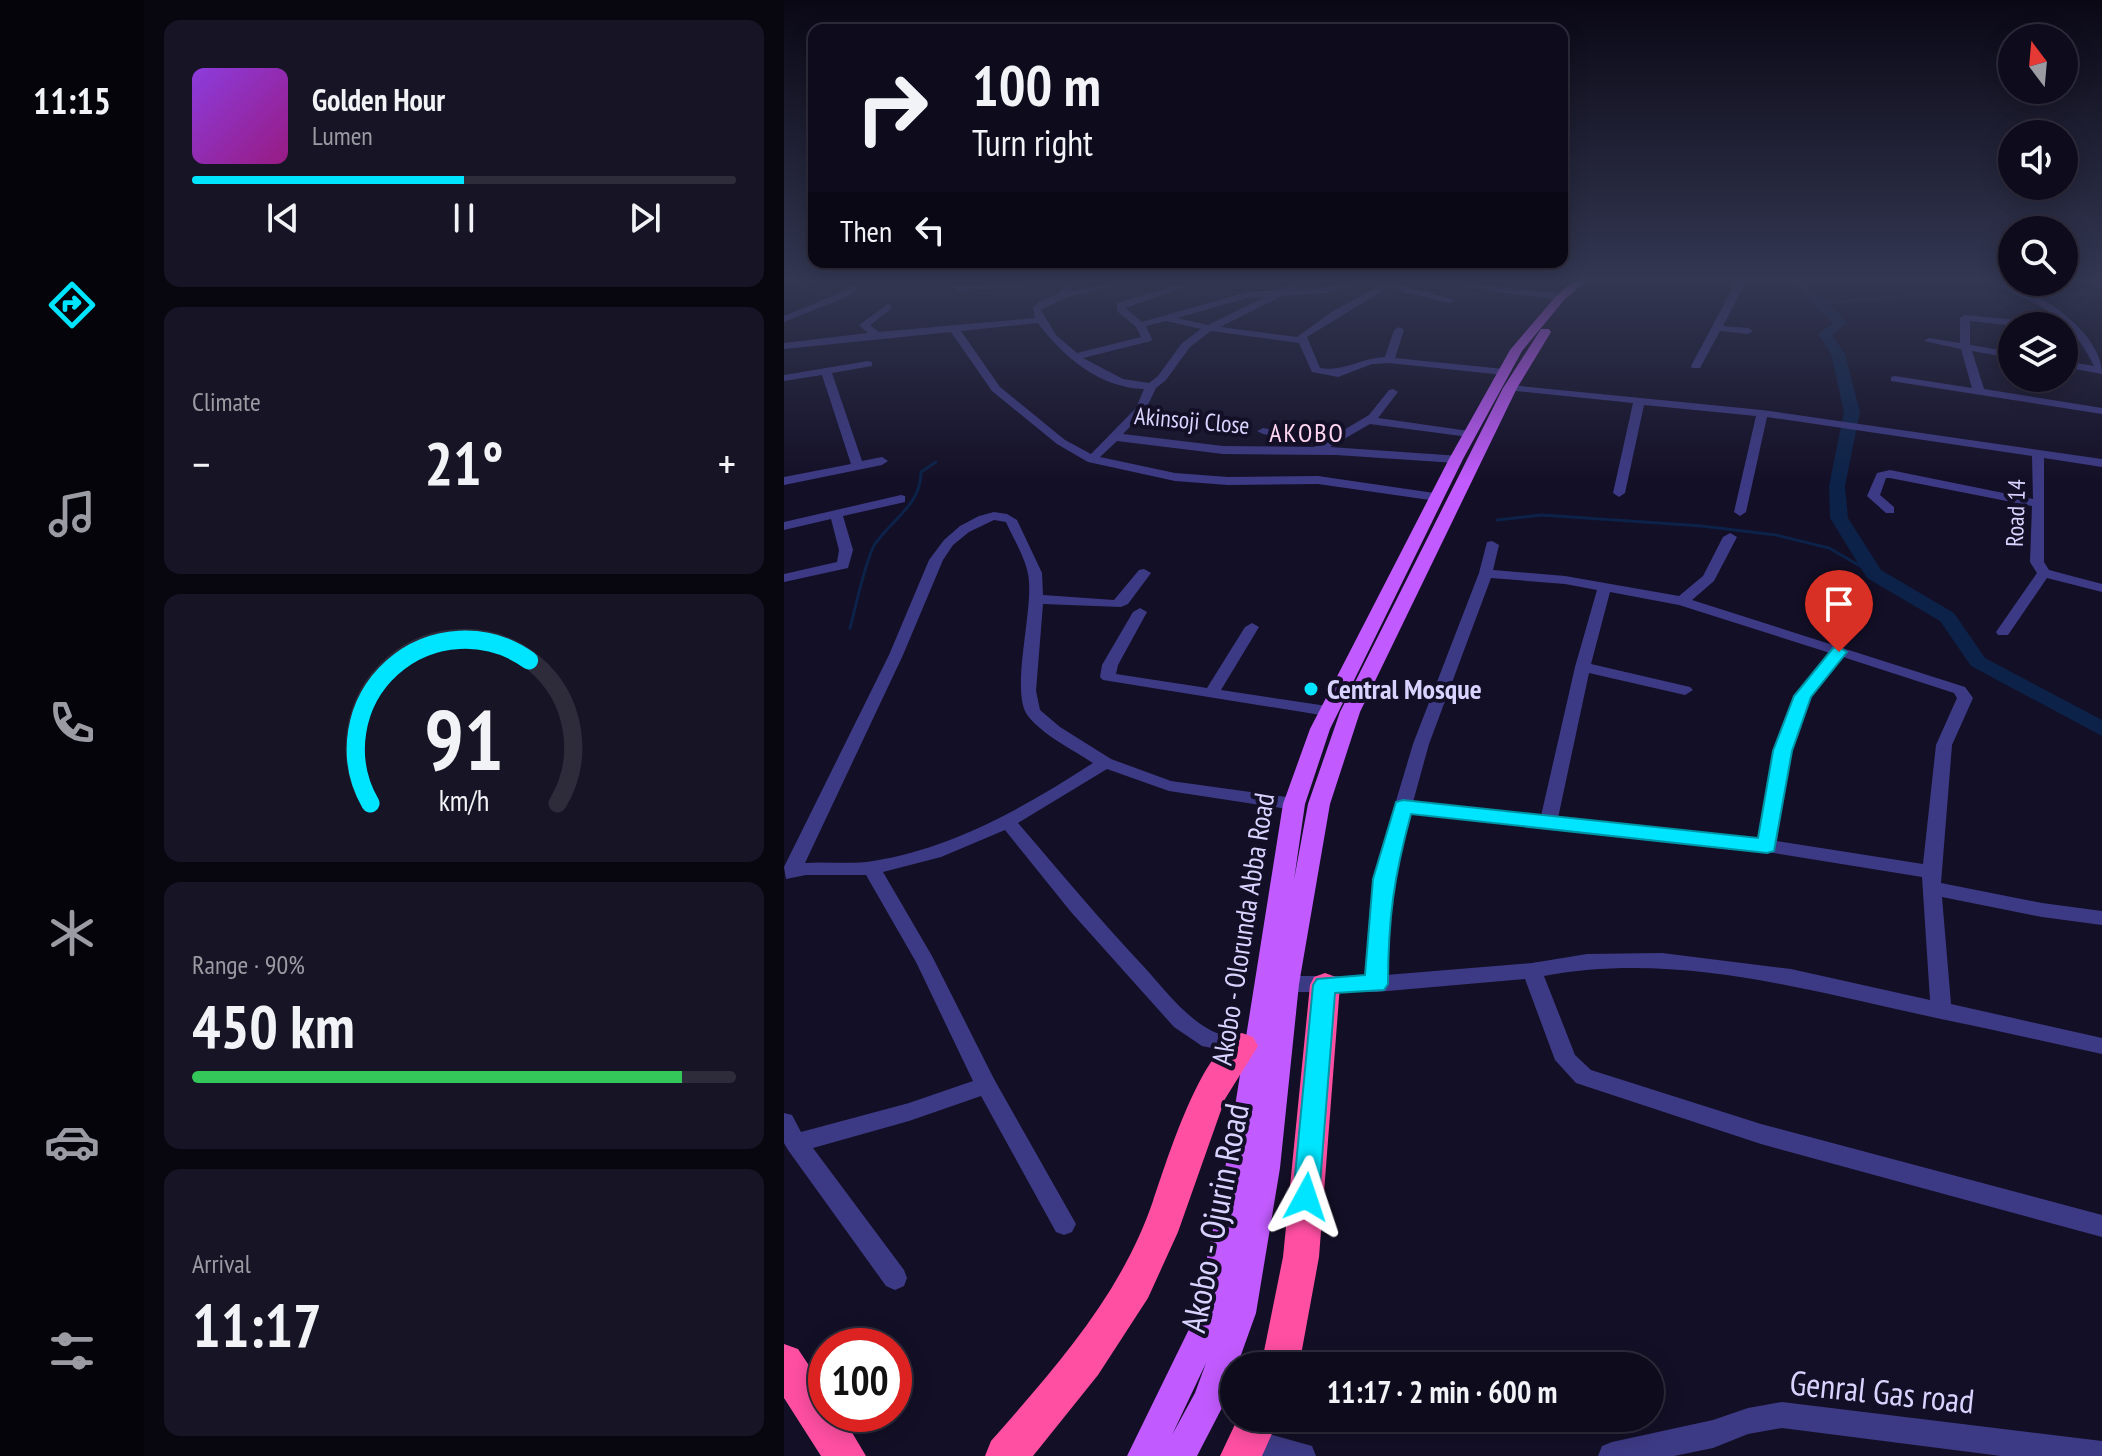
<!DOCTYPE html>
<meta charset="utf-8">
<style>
:root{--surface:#0e0b1c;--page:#171425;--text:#f1f3f6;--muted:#9b9ba3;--line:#2e2b3b;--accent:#00e5ff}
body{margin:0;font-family:"PT Sans Narrow",sans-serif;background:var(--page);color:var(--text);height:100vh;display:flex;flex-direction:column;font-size:30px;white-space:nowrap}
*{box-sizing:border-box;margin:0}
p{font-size:26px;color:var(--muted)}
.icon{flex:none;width:44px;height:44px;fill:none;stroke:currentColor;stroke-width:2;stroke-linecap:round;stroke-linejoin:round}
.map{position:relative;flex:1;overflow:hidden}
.sheet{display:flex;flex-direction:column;gap:20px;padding:20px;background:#08060f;width:640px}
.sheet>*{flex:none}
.banner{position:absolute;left:24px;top:24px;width:760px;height:244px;border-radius:16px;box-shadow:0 4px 20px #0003,0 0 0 2px var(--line);background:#0e0b1c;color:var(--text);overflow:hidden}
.needle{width:52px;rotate:344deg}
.tools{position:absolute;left:1214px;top:24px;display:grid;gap:16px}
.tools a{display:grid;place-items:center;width:80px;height:80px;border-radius:50%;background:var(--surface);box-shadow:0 4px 20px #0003,0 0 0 2px var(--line);font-size:40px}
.speed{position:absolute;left:24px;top:1328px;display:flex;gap:16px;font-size:40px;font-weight:700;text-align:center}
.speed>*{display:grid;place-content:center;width:104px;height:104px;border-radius:50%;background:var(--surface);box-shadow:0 4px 20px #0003,0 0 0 2px var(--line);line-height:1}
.speed .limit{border:12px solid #d22;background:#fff;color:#111}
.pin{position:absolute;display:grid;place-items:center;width:68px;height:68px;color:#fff;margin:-82px -34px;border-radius:50% 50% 50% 0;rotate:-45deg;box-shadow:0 0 8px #0007}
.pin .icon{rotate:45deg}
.me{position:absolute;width:88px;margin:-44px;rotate:5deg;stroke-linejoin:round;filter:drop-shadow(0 0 6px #0008)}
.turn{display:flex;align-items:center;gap:28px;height:168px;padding:0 32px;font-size:36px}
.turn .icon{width:104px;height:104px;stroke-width:2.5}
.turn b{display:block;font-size:56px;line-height:68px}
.then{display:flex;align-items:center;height:76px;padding:0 32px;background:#0003;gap:16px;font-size:30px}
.big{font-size:60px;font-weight:800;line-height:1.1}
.sheet .card{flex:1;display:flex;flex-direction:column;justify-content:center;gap:12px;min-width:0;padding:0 28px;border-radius:16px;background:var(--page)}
.sheet .dial{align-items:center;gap:0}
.dial svg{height:208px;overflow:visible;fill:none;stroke:var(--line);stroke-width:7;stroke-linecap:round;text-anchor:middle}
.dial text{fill:var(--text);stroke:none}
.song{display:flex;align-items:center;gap:24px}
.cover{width:96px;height:96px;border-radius:12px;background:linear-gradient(135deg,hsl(270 70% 55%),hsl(310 70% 35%))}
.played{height:8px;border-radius:4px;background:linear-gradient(90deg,var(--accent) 50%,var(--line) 50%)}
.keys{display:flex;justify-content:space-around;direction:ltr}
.heat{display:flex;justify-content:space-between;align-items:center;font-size:44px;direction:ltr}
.charge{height:12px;border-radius:6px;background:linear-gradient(90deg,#34c759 90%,var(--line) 0)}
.trip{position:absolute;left:436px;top:1352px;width:444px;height:80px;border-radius:40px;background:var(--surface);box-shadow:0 4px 20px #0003,0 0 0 2px var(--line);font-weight:800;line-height:80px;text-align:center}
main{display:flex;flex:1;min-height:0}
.tabs{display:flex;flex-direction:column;width:144px;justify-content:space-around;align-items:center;background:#06040b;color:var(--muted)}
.tabs .icon{width:56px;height:56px}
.tabs .selected{color:var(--accent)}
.tabs b{font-size:36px;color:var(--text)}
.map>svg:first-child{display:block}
</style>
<main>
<nav class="tabs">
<b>11:15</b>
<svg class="icon selected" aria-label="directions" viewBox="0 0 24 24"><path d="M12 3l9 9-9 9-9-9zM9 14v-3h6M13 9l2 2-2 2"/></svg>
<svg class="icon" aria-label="music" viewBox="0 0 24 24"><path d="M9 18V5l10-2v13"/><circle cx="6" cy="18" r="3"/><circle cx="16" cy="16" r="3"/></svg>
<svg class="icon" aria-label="phone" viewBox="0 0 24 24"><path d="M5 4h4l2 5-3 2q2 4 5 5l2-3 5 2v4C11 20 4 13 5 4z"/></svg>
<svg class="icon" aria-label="climate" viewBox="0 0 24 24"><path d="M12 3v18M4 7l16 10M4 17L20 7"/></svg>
<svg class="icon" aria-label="car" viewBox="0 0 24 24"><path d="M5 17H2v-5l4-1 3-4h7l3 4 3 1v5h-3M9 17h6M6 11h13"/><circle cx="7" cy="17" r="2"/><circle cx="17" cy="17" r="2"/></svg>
<svg class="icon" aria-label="filters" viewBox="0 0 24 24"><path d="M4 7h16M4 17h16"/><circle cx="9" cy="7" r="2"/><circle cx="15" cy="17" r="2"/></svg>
</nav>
<section class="sheet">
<div class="card">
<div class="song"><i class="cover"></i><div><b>Golden Hour</b><p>Lumen</p></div></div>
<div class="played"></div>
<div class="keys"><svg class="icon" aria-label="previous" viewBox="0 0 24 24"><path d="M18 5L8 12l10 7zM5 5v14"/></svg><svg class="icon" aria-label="pause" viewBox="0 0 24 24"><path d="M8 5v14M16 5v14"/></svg><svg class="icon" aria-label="next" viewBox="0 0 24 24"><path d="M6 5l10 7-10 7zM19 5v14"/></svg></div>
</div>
<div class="card"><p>Climate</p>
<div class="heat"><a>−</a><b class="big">21°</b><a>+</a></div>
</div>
<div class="card dial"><svg viewBox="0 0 100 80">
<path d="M14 69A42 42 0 1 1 86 69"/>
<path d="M14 69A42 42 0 0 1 75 14" stroke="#00e5ff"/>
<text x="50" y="56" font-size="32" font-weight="700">91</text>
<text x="50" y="72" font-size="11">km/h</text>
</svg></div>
<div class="card"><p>Range · 90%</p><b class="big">450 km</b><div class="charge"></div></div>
<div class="card"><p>Arrival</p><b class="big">11:17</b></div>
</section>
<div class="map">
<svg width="1318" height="1456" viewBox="0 0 1318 1456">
<rect width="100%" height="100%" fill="#130f26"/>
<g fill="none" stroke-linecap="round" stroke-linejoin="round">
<path stroke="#0c2248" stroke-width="3" d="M1248,296L1318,294
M1039,303L1140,295L1240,296
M713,520L758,515L918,526L992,535L1045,548L1090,574
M66,628C72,607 81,560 91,544C108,519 137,505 137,472L152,462"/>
<path fill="#0c2248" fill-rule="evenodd" d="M1006,280H1019L1064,323L1048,335L1061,354L1076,412L1061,486L1064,518L1097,570L1170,613L1201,658L1318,720V736L1187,666L1156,621L1083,578L1046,518L1045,486L1060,412L1047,354L1034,334L1049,323Z"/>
<path fill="#3d3a85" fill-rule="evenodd" d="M77,280H87L62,297L0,322V316L56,293Z
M284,280L289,287L287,291L341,280H357L283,297L257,310L272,335L293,353L357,337L352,327L333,311V303L409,280H422L341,308L358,322L463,292L494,290L516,280H527L511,289L541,287L577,280H598L671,300L666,303L603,288L523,337L536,368C561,372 576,358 601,357L610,330L615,327L620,330L611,358L720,369L725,372L720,375L605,363L588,364L554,377L528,372L515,343L427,331L406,347L382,380L372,388L361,411L339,434L439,446L530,447L535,445L479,434L473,431L479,428L543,440L585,415L605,390L609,389L614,392L594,418L685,431L691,434L685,437L586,424L546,447L676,456V462L672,463L552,455L439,454L333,441L316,457L391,473L444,477L534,476L657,494L659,497L653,501L534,484L444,485L391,481L304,462L273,444L208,391L167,332L0,349V343L84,333L75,325L104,304L107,305V309L86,325L95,332L251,318L249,307L256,301L277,293L278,285L174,291L169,288L174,285ZM588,283L594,287L549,311L513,337L436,327L498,296L541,293ZM481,297L424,325L393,318L463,298ZM382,321L417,329L398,343L374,376L365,383L339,379L299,358L367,341L368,339L362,326ZM254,323C278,356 316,388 360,389L352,408L307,454L281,440L216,387L177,331Z
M641,280H663L777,294L782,297L777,300L646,283Z
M953,280H963L939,326L964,328L969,331L964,334L936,331L916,368H908L907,366Z
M1201,280C1242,280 1318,329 1318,374L1280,367V361L1310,366C1294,333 1273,313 1240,298C1227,292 1210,288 1201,280Z
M1295,280H1308L1318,283V289Z
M1181,315L1233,320L1238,323L1233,326L1186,321V345L1228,352V358L1188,351L1200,389L1318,408V414L1107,381V377L1111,376L1188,388L1177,349L1140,341L1145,338L1176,343V318Z
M84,361L88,362V366L48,373L78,461L98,457L104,461L98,465L0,485V477L67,464L38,375L0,381V375Z
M726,385L978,410L1318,459V467L1260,458V562L1265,570L1318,584V592L1263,578L1224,635H1214L1212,632L1253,573L1246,562L1248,506L1106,478H1102L1096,495L1110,507V513H1102L1083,496L1093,473L1106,470L1249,499L1248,456L983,417L962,512L956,516L950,512L972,416L860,405L841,493L835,497L829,493L849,403L722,390V386Z
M117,495L121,496V502L59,516L69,550L64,568L0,582V574L53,562L55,550L47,519L0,530V522Z
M210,512L223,514L233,520L258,573L259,595L330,600L355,570L360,569L367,573L344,604L337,607L259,604L252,691L256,710L276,727L327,759L387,781L510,798L519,804L510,810L385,791L323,769L234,823C276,872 317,921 361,968C381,990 401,1017 428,1031C442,1038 456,1032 469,1036L472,1042L465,1052L458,1054L418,1046L390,1027L287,912L221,830L157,857L99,872L148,956L210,1079L292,1224L288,1232L280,1235L272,1232L197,1096L125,1121L29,1148L120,1270L123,1278L120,1286L111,1290L102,1286L4,1150L0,1143V1113L8,1115L17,1132L125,1103L189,1081L132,962L82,875H22L2,879L0,867L105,655L145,560L160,540L176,526L195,516ZM210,520L222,522C229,538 241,557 244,574C251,607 225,692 244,716C260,736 288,749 309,763C241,807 170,848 89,861C66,865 43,861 21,863L119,655L159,560L169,545L185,532Z
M946,533L953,537L930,581L908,600L1181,687L1189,698L1168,745L1157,883L1258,903L1318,911V925L1258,917L1158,897L1167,1004L1318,1038V1054C1264,1042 1211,1030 1157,1019C1026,991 895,951 760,976L791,1055L807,1070L977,1124L1318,1215V1237L977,1144L792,1083L771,1060L741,979L592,992H503L496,989L493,984L496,979L503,976H582L586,906L598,848L629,744L695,573L703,542L708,541L715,545L709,570L781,576L895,596L919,576L939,537ZM707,578L781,584L813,590L791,667L757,816L629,802L645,744ZM826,592L895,605L1046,653L1011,696L990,751L975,839L774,818L805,673L901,695L909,690L906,687L807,664ZM1059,657L1170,693L1173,698L1152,745L1139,864L993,841L1006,751L1026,697ZM626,813L983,852L1138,877L1146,1000L1007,969L878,953L803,954L748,963L602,975L604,906Z
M356,608L363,612L334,665L332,674L423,688L461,627L468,623L475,627L437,690L543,706L551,711L543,716L319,680L316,677L318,665L349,612Z
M998,1402L1318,1441V1456H1217L998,1428L964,1434L929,1448L890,1456H814L818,1446L828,1442L929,1420L964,1408Z
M463,1428L528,1446L532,1456H463L453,1452L449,1442L453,1432Z"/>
<path fill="#c25bff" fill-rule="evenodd" d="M791,280H803L781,299L738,351L679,459L546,729L521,804L510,880L524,804L556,712L719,388L757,329H765L767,332L733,388L576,712L546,804L515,984L496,1168L472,1313L453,1366H450L441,1402L413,1456H343L410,1319L439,1182L499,804L526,729L665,459L726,350L773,295ZM422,1363L411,1393L388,1435Z"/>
<path fill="#ff4fa3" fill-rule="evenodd" d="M541,973L552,977L556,985L535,1257L515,1366H477L499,1257L526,985L530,977Z
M458,1033L469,1037L474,1046L441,1099L394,1232L364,1298L314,1375L249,1456H201L207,1441C271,1368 337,1295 369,1201C383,1161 417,1047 458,1033Z
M0,1344L14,1349L42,1391V1414H57L82,1456H37L0,1398Z
M454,1418H495L478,1456H436Z"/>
</g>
<linearGradient id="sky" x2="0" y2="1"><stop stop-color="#0a0815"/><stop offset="0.58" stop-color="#333752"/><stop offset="1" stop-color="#333752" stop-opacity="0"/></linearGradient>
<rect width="1318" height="483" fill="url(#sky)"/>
<path fill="#00e5ff" stroke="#0095a6" stroke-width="2" d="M1055,647L1063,652L1027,697L1008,751L990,851L983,853L627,814C610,876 604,919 604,984L600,990L551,993L535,1197L531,1205L522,1208L513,1205L509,1197L529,985L533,979L581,975L589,879L612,802L619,800L974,838L989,751L1010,696L1049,648Z"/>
<circle fill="#00e5ff" stroke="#130f26" stroke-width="3" cx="527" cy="689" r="8"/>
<g text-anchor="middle" stroke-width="8" stroke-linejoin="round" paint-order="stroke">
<g font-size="24" fill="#d9d4ff" stroke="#130f26">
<text transform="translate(408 421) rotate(5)" y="8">Akinsoji Close</text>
<text transform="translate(1232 513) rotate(-88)" y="8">Road 14</text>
</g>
<g font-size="26" letter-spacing="2" fill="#ffd6f0" stroke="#130f26">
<text x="523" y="442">AKOBO</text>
</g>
<g font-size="28" font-weight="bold" fill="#d9d4ff" stroke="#130f26" text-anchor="start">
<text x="543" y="699">Central Mosque</text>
</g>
<g font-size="28" fill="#d9d4ff" stroke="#130f26">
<text transform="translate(459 929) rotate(-81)" y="10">Akobo - Olorunda Abba Road</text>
</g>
<g font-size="34" fill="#d9d4ff" stroke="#130f26">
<text transform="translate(431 1218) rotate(-79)" y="12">Akobo - Ojurin Road</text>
<text transform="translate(1098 1392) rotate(6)" y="12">Genral Gas road</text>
</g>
</g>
</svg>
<div class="tools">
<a><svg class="needle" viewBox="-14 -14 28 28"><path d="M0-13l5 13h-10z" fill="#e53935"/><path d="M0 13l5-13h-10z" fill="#9b9ba3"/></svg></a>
<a><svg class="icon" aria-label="sound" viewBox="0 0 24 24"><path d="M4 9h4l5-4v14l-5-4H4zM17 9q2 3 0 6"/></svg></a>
<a><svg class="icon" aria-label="search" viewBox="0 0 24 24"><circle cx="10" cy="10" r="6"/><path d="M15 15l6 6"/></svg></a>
<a><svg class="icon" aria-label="layers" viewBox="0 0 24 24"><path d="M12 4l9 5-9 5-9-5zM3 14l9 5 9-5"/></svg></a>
</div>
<div class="speed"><div class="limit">100</div></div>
<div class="pin" style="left:1055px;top:652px;background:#d93025"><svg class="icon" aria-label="arrive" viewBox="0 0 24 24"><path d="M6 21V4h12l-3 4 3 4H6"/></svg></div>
<svg class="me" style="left:522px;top:1197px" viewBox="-20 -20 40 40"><path d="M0-17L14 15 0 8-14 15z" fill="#00e5ff" stroke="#fff" stroke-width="4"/></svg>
<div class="trip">11:17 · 2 min · 600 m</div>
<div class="banner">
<div class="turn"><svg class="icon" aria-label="right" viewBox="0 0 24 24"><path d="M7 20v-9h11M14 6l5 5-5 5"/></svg><div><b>100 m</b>Turn right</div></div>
<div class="then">Then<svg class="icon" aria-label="left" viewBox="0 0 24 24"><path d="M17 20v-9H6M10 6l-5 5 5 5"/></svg></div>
</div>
</div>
</main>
